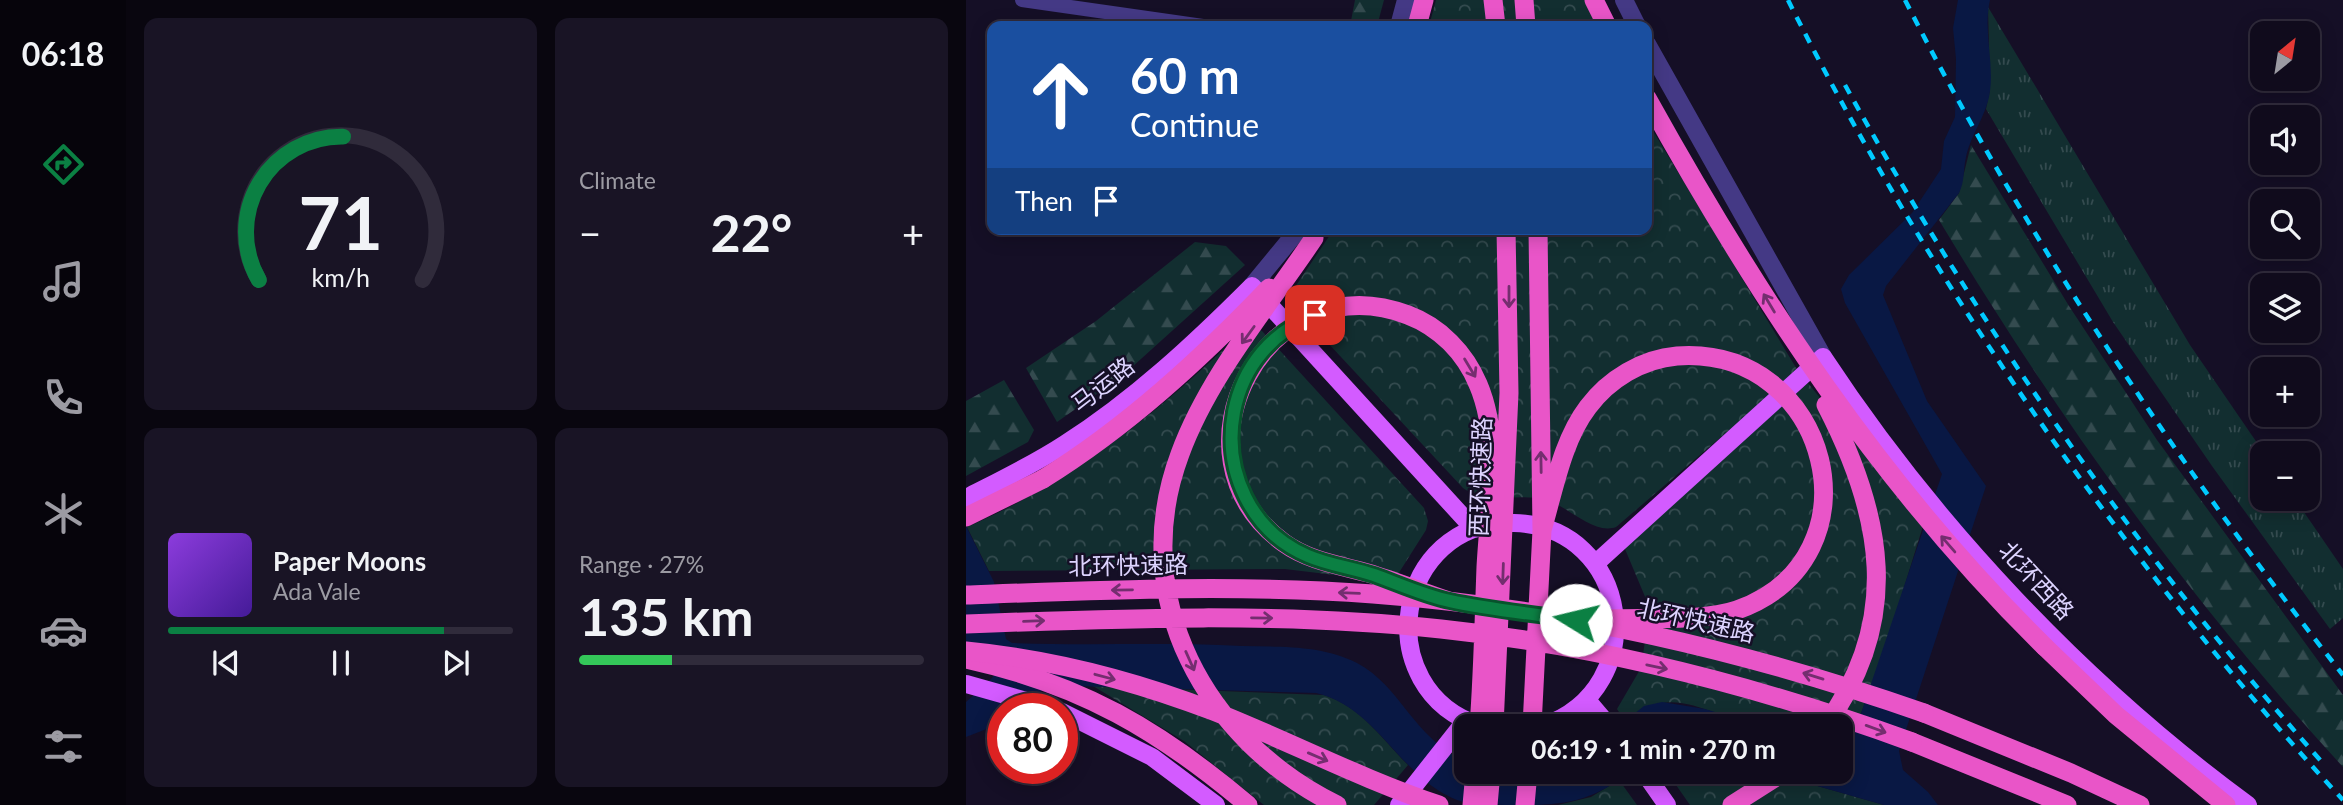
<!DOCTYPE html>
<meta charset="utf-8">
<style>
:root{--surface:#100b1c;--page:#191425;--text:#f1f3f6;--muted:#9c9ba3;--line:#302b3b;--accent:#0b8043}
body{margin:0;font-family:Lato,"Noto Sans SC",sans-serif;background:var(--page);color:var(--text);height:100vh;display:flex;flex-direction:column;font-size:26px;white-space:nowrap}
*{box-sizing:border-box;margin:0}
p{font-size:23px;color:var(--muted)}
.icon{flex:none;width:38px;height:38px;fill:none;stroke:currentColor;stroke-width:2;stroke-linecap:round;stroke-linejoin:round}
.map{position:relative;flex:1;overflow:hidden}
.drawer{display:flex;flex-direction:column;gap:18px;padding:18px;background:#09060f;width:840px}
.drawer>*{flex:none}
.guide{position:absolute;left:21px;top:21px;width:665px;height:214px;border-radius:14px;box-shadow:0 4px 18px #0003,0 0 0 2px var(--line);background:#1a4fa0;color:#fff;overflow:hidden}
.needle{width:46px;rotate:30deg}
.tools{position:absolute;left:1284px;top:21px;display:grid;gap:14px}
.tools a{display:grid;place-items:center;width:70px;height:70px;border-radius:14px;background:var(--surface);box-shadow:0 4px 18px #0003,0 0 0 2px var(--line);font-size:35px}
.speed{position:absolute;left:21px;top:693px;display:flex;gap:14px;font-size:35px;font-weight:700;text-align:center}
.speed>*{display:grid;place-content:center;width:91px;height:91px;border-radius:50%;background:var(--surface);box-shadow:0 4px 18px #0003,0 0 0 2px var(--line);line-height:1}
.speed .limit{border:10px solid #d22;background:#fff;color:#111}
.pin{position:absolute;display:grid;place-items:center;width:60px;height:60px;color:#fff;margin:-30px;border-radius:14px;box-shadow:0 4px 10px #0006}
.me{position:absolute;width:77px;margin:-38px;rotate:279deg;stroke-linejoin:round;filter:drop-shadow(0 0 5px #0008)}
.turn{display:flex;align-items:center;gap:24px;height:147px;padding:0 28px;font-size:32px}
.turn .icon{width:91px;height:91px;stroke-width:2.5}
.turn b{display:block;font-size:49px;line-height:60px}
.then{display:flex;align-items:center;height:66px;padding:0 28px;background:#0003;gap:14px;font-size:26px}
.big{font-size:52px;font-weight:700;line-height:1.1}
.drawer .widget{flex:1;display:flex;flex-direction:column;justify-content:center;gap:10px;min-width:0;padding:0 24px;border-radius:14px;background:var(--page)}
.drawer .dial{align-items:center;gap:0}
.dial svg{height:182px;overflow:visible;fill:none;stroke:var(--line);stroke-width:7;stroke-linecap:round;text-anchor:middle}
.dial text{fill:var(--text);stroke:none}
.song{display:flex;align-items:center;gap:21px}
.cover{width:84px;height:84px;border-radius:10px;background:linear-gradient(135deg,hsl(270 70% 55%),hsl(260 70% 35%))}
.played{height:7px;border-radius:4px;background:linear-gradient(90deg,var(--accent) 80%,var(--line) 80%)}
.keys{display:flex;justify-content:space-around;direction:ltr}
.heat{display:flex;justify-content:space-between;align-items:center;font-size:38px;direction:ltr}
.charge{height:10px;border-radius:5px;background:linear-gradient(90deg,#34c759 27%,var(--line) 0)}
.drawer .tiles{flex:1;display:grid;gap:18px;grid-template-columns:repeat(2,1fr)}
.trip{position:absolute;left:488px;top:714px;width:399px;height:70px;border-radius:14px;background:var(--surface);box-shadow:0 4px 18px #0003,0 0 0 2px var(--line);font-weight:700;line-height:70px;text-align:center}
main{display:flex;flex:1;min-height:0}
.dock{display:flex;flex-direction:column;width:126px;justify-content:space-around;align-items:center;background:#06040b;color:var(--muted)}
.dock .icon{width:49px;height:49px}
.dock .active{color:var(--accent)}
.dock b{font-size:32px;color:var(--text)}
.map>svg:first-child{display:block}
</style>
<main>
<nav class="dock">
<b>06:18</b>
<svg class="icon active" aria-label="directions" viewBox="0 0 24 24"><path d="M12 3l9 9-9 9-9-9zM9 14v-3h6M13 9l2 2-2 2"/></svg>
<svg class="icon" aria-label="music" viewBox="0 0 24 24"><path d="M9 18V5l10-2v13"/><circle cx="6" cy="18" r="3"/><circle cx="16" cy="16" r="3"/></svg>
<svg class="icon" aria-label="phone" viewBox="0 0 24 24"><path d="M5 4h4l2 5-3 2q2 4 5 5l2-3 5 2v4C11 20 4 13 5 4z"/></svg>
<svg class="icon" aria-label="climate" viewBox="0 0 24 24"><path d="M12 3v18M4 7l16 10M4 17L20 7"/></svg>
<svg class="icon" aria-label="car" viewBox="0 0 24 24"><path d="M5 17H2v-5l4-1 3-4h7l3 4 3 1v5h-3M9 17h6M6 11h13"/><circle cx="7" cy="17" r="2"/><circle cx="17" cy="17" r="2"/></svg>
<svg class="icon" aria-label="filters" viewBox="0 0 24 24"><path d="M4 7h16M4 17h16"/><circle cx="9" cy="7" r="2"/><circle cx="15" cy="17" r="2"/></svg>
</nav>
<section class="drawer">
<div class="tiles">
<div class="widget dial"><svg viewBox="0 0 100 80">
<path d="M14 69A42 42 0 1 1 86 69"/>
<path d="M14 69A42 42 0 0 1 51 6" stroke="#0b8043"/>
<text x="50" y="56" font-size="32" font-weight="700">71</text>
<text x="50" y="72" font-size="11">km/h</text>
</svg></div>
<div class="widget"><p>Climate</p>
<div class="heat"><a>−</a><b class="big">22°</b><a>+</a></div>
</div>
<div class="widget">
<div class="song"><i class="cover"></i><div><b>Paper Moons</b><p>Ada Vale</p></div></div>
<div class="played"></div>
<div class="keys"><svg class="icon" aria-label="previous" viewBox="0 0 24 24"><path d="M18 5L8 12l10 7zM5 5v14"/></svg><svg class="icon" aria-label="pause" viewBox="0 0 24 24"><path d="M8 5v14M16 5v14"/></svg><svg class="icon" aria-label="next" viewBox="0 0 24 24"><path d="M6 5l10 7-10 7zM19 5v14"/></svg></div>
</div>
<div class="widget"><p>Range · 27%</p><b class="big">135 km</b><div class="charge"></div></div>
</div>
</section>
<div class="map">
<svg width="1377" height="805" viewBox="0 0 1377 805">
<defs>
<pattern id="grass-tufts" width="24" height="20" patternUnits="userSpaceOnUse" patternTransform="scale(1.75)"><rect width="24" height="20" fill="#122e30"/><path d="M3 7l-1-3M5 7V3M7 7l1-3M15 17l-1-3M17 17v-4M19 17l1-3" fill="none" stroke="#344b4f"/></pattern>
<pattern id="forest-firs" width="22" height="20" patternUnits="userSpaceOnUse" patternTransform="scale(1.75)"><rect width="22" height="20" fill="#122e30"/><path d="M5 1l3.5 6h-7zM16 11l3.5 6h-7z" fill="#344b4f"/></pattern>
<pattern id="park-crowns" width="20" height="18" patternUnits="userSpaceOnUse" patternTransform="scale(1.75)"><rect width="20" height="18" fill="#122e30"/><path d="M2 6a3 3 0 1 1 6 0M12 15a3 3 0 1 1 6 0" fill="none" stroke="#344b4f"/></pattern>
</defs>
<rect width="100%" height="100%" fill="#150f26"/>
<path fill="url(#grass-tufts)" d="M1022,7L1224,345L1298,453L1297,499H1329L1377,569V618L1364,629L1246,466L1147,322L1020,109L1024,90Z"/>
<path fill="url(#forest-firs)" d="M389,0H418L411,26H384Z
M1005,145L1103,306L1191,440L1377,695V767C1223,600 1090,415 973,220L993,193Z
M229,242L260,246L279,265L155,377L91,422L60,368L130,321Z
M38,380L68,430L62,442L0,476V401Z"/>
<path fill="url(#park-crowns)" d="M470,0H620L633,26H463Z
M681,121L832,371L650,527C628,535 603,507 581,500C553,492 521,506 497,488L321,299L368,229H681Z
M283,325L296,331L458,508L462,521L460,530L427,582L319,569L23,571L1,527C110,480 198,408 283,325Z
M842,383L957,526L918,652L885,740L875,748V726C850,726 823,728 798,726C746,722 711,678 659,721L651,709L675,668L681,628L680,599L659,549L661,544Z
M127,686L358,695C395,707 415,738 442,765L408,805H298L218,741Z
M701,772H802L918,805H724Z
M653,780L671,805H592L625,797Z"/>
<path fill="#091844" d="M992,0H1024C1017,31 1028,61 1024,91C1021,115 1005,134 1000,157C997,170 999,181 993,193L920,286L917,295L961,401L1020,486L933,751L937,770L962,792L972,805H918L802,772H875V748L887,737L976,474L879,303L875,289L883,275L946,213L975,169L978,141L989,117L990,59L987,28Z
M0,526L28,582L40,639L46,643C122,646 199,642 276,646C314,647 356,645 391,663C436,687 446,737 500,762V772H663C633,797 604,805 564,805C546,805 523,805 505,804C438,790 416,708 350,693L107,686L77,690L53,709H37L36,723L0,737V702L25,679L48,650L0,642Z
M696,702L739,709L796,726H653L678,706Z"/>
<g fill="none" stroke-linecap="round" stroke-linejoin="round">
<path stroke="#443985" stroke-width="14" d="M56,0L237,26"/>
<path stroke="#443985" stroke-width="18" d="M658,0L671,26
M433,26L440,0
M681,44L857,357
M286,286L333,229"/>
<path stroke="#d35bff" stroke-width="18" d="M0,498C33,481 67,465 99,444C168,400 228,344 286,286L508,529
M629,564L857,357C968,526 1118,685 1282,805
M0,684L89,709
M621,700L643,726
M96,712L186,757L250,805
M515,726C401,690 428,519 548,523C665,526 688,688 577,726
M678,772L701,805
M433,805L500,720"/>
<path stroke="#e955c8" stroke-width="19" d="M527,0L530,26
M558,0L560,26
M628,0L641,26
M451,26L458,0
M0,517L77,479
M1079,647L1150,715L1260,805
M0,659C115,684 193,730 282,805
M958,713L1105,773L1174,805
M946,742L1101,805
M506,805L509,772
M522,805L525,772
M559,805L562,772
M766,805L818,772"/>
<path stroke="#00caff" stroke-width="4.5" stroke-dasharray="10 9" stroke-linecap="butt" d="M822,0C965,285 1161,566 1377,800
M939,0C1059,236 1213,467 1377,675
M879,85C1012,325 1172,556 1356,762"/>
<path stroke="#e955c8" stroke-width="19" d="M681,98C792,298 916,487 1079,647
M348,238C302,307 243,375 214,454C160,598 240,741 371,805
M77,479C161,427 235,359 303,288
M576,530C588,490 596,441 622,407C643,379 676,359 711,356C864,345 918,558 771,610C736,622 680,617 640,619
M0,595C135,590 272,584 407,594C595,608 781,651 958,713
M483,601C456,592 429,581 402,573C373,565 343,561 318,543C197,455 300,261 442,315C474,327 499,353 512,384C536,440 523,509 520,567C518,620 517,674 513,726
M0,624C158,618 317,612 475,629C635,646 795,687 946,742
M0,651C84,659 169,681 247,711C323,741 395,779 473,805
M528,726L543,393L540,229
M566,726L576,530L572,229
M859,726C937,620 917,515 860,405"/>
</g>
<defs><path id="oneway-shaft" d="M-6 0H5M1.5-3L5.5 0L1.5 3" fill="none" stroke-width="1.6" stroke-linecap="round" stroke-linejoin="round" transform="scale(1.75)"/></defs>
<g stroke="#742e6f">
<use href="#oneway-shaft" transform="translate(543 297) rotate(90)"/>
<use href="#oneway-shaft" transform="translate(803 303) rotate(-121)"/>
<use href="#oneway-shaft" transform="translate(282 335) rotate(126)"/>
<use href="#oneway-shaft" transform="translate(504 368) rotate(59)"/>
<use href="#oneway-shaft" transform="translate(575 462) rotate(-91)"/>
<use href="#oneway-shaft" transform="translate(982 544) rotate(-131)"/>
<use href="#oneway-shaft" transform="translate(537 574) rotate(92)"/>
<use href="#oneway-shaft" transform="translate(156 590) rotate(179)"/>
<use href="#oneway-shaft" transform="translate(383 593) rotate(-178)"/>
<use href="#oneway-shaft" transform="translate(296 618) rotate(1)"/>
<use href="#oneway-shaft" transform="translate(68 621) rotate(-2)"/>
<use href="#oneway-shaft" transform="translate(224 661) rotate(66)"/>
<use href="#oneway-shaft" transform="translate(691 667) rotate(12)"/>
<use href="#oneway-shaft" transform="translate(847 676) rotate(-163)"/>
<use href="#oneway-shaft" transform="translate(139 677) rotate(15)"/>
<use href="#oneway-shaft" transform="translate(910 729) rotate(20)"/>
<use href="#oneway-shaft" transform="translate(352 757) rotate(23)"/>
</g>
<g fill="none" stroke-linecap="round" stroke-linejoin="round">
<g stroke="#07532c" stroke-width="18">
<path id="route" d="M349,315C306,332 277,366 268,412C257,471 285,532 342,556C363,565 387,568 408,575C433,584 459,596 484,601C525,610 569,614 610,620"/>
</g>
<use href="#route" stroke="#0b8043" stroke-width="12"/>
</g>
<g text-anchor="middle" stroke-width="5" stroke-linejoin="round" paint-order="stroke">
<g font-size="24" fill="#ddd4ff" stroke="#150f26">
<text transform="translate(137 385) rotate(-38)" y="8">马运路</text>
<text transform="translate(515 477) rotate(-88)" y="8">西环快速路</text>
<text transform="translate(162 566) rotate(-1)" y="8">北环快速路</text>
<text transform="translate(1070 581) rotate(47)" y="8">北环西路</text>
<text transform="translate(730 621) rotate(13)" y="8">北环快速路</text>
</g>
</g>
</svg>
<div class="tools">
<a><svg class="needle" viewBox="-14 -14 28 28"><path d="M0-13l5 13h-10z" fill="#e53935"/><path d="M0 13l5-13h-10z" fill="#9c9ba3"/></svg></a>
<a><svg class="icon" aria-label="sound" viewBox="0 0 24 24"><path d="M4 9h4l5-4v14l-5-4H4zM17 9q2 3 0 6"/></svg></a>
<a><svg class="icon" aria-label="search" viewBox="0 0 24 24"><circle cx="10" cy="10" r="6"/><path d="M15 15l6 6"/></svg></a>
<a><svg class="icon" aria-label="layers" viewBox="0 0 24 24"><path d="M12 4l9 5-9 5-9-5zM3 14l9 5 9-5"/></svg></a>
<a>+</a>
<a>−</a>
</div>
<div class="speed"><div class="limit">80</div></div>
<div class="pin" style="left:349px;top:315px;background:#d93025"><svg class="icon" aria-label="arrive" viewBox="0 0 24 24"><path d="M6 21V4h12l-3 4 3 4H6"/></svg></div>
<svg class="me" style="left:610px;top:620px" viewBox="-20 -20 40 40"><circle r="19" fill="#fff"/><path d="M0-13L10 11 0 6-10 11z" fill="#0b8043"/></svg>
<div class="trip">06:19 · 1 min · 270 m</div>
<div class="guide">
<div class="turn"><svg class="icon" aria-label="ahead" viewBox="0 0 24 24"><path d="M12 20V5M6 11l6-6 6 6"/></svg><div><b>60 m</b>Continue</div></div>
<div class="then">Then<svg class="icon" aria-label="arrive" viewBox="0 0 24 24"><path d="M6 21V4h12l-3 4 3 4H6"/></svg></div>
</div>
</div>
</main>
